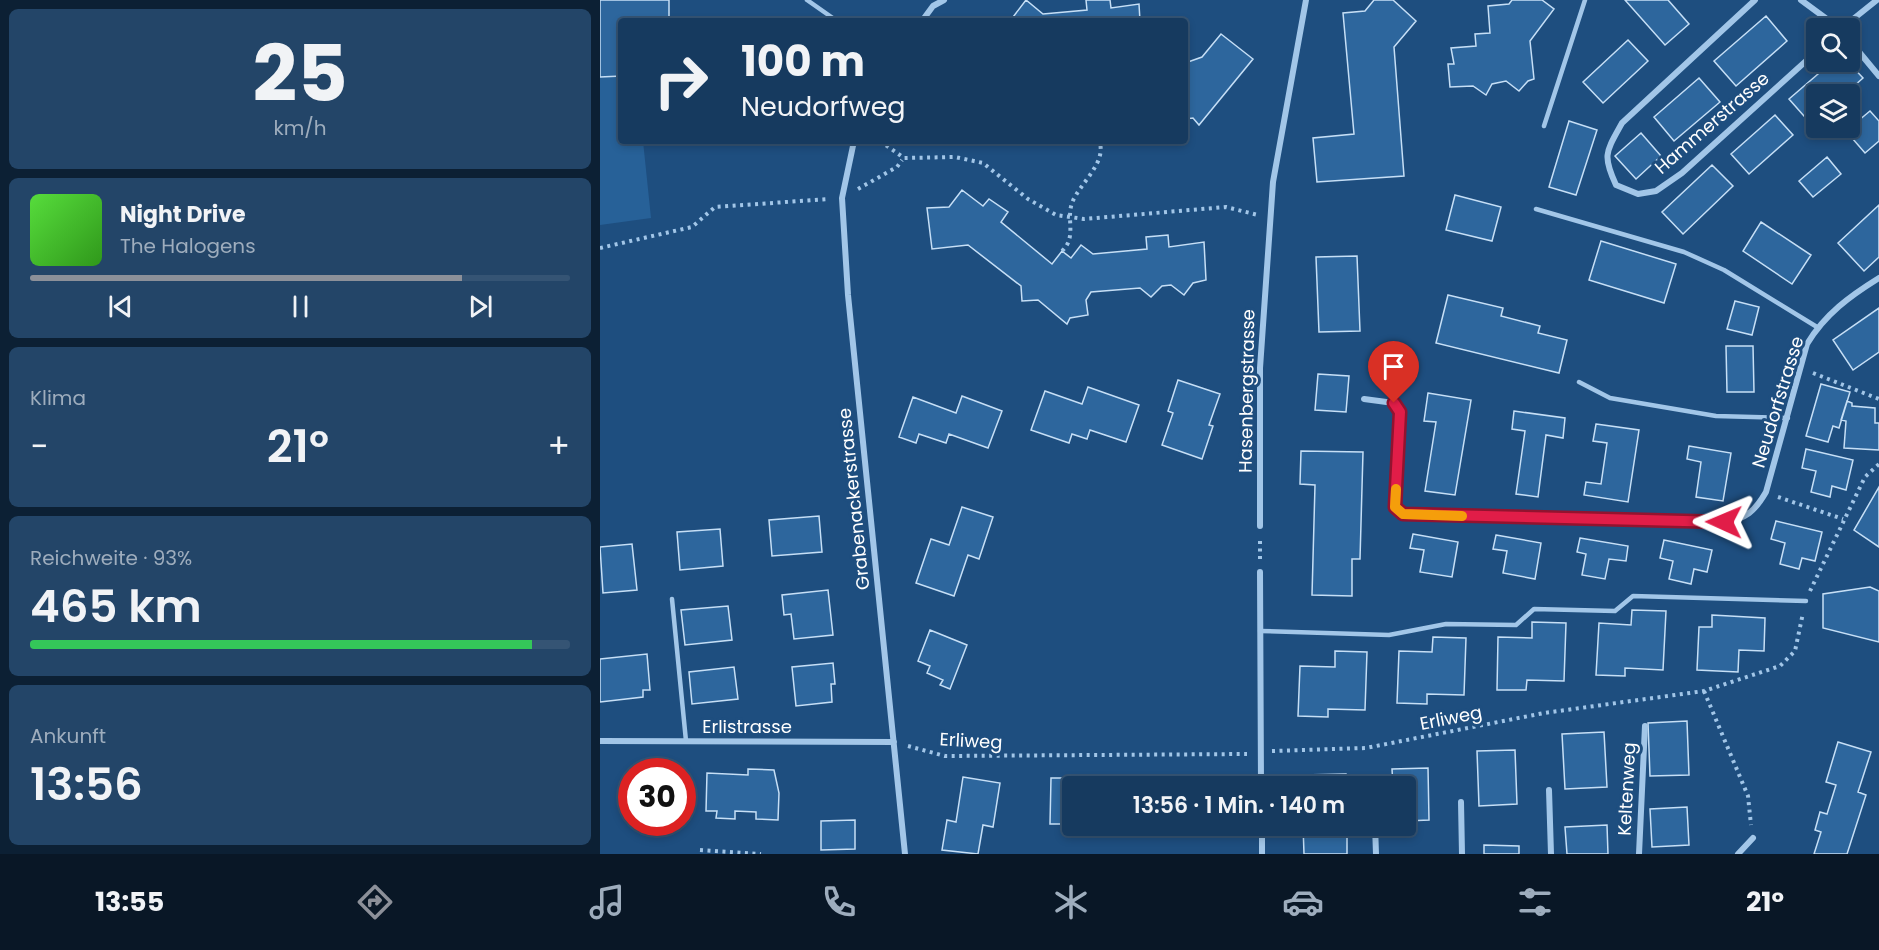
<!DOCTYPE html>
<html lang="de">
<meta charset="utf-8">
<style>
:root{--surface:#163a5f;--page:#234568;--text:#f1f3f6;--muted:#9eadbd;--line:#355474;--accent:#8c9099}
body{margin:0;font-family:Poppins,sans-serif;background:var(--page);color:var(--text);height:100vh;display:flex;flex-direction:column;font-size:22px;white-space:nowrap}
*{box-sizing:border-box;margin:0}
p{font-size:20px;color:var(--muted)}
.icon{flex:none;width:33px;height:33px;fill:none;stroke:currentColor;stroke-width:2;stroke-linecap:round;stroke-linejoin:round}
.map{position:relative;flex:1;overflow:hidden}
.side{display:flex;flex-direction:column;gap:9px;padding:9px;background:#0c2034;width:600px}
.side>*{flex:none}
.guide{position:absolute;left:18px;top:18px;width:570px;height:126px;border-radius:6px;box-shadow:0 3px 9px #0003,0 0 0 2px var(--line);background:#163a5f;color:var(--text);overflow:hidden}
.tools{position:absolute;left:1206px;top:18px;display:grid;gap:12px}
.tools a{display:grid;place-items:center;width:54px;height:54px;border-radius:6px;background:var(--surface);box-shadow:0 3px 9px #0003,0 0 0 2px var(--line);font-size:30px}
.speed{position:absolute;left:18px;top:758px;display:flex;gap:12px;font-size:30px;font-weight:700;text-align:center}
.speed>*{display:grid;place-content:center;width:78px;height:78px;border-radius:50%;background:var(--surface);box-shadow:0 3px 9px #0003,0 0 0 2px var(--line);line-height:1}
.speed .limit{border:9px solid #d22;background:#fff;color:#111}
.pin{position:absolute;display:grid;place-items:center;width:51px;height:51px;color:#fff;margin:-62px -26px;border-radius:50% 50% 50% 0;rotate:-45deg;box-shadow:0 0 6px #0007}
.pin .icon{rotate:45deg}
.me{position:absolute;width:66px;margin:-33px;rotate:271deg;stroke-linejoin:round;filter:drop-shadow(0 0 4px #0008)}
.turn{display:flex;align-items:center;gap:21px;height:126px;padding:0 24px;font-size:27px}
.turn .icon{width:78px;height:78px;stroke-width:2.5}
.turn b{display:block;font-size:42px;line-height:51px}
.big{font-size:45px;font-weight:600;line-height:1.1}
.side .tile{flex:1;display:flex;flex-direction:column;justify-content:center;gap:9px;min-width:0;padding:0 21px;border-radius:9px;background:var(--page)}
.side .dial{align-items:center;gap:0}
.dial b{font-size:78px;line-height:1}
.song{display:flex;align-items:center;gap:18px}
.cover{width:72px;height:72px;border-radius:9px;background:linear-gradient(135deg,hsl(110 70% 55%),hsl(110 70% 35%))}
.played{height:6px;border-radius:3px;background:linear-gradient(90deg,var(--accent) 80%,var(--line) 80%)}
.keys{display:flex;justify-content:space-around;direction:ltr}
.heat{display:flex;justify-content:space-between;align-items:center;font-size:33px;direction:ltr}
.charge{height:9px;border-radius:4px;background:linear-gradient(90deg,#34c759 93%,var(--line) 0)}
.trip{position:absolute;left:462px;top:776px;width:354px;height:60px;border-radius:6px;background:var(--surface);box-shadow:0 3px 9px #0003,0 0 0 2px var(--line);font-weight:600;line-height:60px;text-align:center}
.dock{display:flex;height:96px;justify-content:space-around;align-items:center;background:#091726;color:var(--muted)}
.dock .icon{width:42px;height:42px}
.dock .selected{color:var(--accent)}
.dock b{font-size:27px;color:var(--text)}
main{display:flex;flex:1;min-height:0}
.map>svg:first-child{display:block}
</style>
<main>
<section class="side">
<div class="tile dial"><b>25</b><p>km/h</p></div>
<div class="tile">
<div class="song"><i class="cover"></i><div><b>Night Drive</b><p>The Halogens</p></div></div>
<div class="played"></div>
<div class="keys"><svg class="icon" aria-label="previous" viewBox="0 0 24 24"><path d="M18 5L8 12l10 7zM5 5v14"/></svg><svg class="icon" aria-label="pause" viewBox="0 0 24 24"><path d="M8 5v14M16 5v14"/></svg><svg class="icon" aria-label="next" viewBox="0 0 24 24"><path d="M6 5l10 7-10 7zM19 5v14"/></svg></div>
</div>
<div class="tile"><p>Klima</p>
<div class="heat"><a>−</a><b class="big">21°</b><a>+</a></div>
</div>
<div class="tile"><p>Reichweite · 93%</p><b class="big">465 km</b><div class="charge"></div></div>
<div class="tile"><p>Ankunft</p><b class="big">13:56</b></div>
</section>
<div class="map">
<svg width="1279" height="854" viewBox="0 0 1279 854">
<rect width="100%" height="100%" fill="#1e4e7f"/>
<path fill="#276198" d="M0,0L21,21V141H43L51,218L0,225Z"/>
<path fill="#2d669d" stroke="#c6dff6" stroke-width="1.5" d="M0,0H69V21H21V76L0,77Z
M426,0L443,14L487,10L486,0H510L511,8L539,4L540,21H410Z
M774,0H793L816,21L794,47L804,176L717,182L713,138L754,134L743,13L765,11Z
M912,0H942L954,9L930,41L934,79L928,81L919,91L906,81L892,84L886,95L873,86L850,87L848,64H854L851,48L876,46L875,34L890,33L888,6L909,4Z
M1025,0H1068L1089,24L1065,45Z
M1166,16L1187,41L1136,86L1114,61Z
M621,34L653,59L599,125L593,118L585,119V63L602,57Z
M1028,40L1048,61L1003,103L983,82Z
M1232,62H1248L1263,78L1245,94H1216V119L1211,124L1189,99Z
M1099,78L1120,102L1074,141L1054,117Z
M1270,111L1279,121V141L1265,153L1246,131Z
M1175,115L1193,135L1149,174L1131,154Z
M969,121L997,130L976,195L949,187Z
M1041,133L1061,156L1036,179L1015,156Z
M1227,157L1241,174L1213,197L1199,181Z
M1112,165L1133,186L1083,234L1062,212Z
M362,190L383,206L389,199L408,212L401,222L452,264L462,251L471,258L481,245L493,254L547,249L546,237L568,235L569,247L604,242L606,280L593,283L584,295L571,285L562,286L551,297L540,288L491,292L486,300L488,315L470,318L467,324L438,300L422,301L421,286L368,245L332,249L327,208L349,207Z
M855,195L901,207L892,241L846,230Z
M1279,205V257L1264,271L1238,243Z
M1161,222L1211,255L1192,284L1143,251Z
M1001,241L1076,264L1064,303L989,280Z
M757,256L760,331L719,332L716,257Z
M848,295L903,308L901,316L940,326L938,333L967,340L959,373L836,343Z
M1135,301L1159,307L1152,335L1127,329Z
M1279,308V352L1253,370L1233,340Z
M1126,346H1153L1154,392H1127Z
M718,374L749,376L746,412L715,410Z
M578,380L620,394L609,425L613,426L602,459L562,445L573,413L568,411Z
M1221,384L1250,392L1239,428L1233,426L1228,442L1206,436Z
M488,387L539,405L526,442L490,430L487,439L472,434L469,443L431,430L445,391L482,404Z
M828,393L871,400L855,495L825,491L836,422L824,421Z
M362,396L402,411L388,448L349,434L346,443L319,434L316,443L299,437L313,397L356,413Z
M1247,401L1252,403V406L1275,408V423H1279V450L1244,448L1246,421L1241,420Z
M914,411L965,418L963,438L946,435L938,497L916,494L925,431L912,429Z
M996,424L1039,430L1028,502L984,495L986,482L1001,484L1007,443L993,441Z
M1089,446L1131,453L1123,501L1096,497L1101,462L1087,459Z
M1206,449L1253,460L1246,490L1232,486L1230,497L1211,492L1216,471L1202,468Z
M701,451L763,452L760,559H752V596L712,595L715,485L700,484Z
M1279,487V547L1254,530Z
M362,507L393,517L379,559L368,555L354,596L316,583L331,539L349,545Z
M219,516L222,552L172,556L169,520Z
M1176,521L1222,532L1215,561L1202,558L1199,569L1180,564L1185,543L1171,539Z
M120,529L123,566L80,570L77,532Z
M813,534L858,542L852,577L820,572L824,550L810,548Z
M896,535L941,543L935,579L903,573L907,551L893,549Z
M980,538L1028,546L1026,561L1009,559L1005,579L982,575L986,554L977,552Z
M1064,540L1112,550L1107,572L1094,569L1091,584L1069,579L1073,561L1060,558Z
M32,544L37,590L3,593L0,547Z
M1270,587L1279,591V642L1223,628V594Z
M228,590L233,635L194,639L191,614L184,615L182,595Z
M128,606L132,640L85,645L81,610Z
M1032,610L1066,611L1063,670L1025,668V676L996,675L999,623L1031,625Z
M1112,615L1165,618L1164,651L1139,650L1138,672L1097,670L1099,627H1112Z
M932,622L966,623L964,681L927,680L926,690H897L898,637L932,638Z
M330,630L367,645L350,689L340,685L343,680L327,673L330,666L318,661Z
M833,637L866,638L864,695L827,694V704L797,703L799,651L832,652Z
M735,651L767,652L765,710L728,709V717L698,716L700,666L735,667Z
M47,654L50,690H43V697L0,702V659Z
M233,663L235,684H231L232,702L196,706L192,667Z
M134,667L138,699L92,704L89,672Z
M1087,721L1089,775L1050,776L1048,723Z
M1004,732L1007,787L965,789L962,734Z
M1238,742L1271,752L1258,792L1266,795L1247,854H1214L1221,832L1215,830L1220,812L1227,814L1236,785L1226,782Z
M915,750L917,804L879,806L877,751Z
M828,768L829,820L806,821V786H793L792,769Z
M148,769L174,770L179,793L178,820L156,819V812L135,811V819L116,818L117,811H106L107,773L148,775Z
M746,774L747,786H703L702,775Z
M617,775V786H560V776Z
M363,777L400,783L393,827L383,825L378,854L342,850L347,820L356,822Z
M496,777H528V786H496Z
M451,778H481V786H472V824H450Z
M1087,807L1089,845L1052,847L1050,809Z
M255,820V849L221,850V821Z
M560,825H617V831L561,832Z
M703,825H747V854H704Z
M1007,825L1008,854H967L965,827Z
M884,845L919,846V854H884Z"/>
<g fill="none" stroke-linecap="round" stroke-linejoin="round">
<path stroke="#a2c6e8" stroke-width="4" stroke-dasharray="3 4.5" stroke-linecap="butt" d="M280,141L304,158L355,157L383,163L428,199L456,215L484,219L626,207L658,215
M258,189L297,167L302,160
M0,248L92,227L115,207L229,199
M462,251C477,237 466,220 472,203C479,184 508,162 499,141
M1213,373L1279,399
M1178,497L1243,519
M660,559V537
M1210,591L1265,477L1279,464
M1104,691L1148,796L1151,825
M308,746L345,756L647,754
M672,751L766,748L944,713L1104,691L1180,666L1195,651L1203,613
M100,850L161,854"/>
<path stroke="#a2c6e8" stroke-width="4.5" d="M207,0L237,21
M944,126L985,0
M936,209L1084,252L1124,270L1217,327
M979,382L1010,398L1116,416L1188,418
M72,599L86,741
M660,631L789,635L846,624L916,625L934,609L1015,611L1033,596L1206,601"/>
<path stroke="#a2c6e8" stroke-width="6" d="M1155,0L1022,123C1006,152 1002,155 1016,185L1038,194L1056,191L1082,173L1216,52
M1201,0L1239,28
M322,21L333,6L344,0
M1242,28L1277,0
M1250,41L1279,76
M254,141L242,198L248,295L305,854
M764,399L794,403L800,412L796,507L803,514L1124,522C1146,519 1155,511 1166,492L1207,344C1225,314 1250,296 1279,278
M660,526V368L673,182L706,0
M660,572L661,786
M0,741L294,742
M949,790L951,854
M861,802L862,854
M662,825V854
M775,825L776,854
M1039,854L1045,726
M1138,854L1153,838"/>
</g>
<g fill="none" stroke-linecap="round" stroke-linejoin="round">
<g stroke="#92132f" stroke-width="15">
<path id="route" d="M794,403L800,412L795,507L803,514L1124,522"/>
</g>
<use href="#route" stroke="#e11d48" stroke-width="10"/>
<path stroke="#f59e0b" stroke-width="10" d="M796,489L795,507L803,514L862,516"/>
</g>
<g text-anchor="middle" stroke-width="6" stroke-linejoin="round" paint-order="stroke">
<g font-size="18" fill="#fff" stroke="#1e4e7f">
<text transform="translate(1112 123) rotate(-41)" y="6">Hammerstrasse</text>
<text transform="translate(647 391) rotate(-89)" y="6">Hasenbergstrasse</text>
<text transform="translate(1178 402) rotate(-73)" y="6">Neudorfstrasse</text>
<text transform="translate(254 499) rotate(-96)" y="6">Grabenackerstrasse</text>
<text transform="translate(851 718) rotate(-11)" y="6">Erliweg</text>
<text x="147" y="733">Erlistrasse</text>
<text transform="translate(371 741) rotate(3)" y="6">Erliweg</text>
<text transform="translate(1027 789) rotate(-87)" y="6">Keltenweg</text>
</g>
</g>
</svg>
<div class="tools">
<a><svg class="icon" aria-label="search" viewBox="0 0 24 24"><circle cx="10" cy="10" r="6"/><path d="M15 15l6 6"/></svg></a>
<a><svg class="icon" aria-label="layers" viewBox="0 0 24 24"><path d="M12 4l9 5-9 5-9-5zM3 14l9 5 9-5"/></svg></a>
</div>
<div class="speed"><div class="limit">30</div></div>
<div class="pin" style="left:794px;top:403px;background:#d93025"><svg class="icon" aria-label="arrive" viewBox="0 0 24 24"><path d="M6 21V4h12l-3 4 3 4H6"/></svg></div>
<svg class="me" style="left:1124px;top:522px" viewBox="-20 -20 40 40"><path d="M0-17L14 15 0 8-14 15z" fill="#e11d48" stroke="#fff" stroke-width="4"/></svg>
<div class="trip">13:56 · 1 Min. · 140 m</div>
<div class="guide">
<div class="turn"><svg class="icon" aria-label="right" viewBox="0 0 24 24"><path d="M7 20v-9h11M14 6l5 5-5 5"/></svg><div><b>100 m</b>Neudorfweg</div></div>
</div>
</div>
</main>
<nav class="dock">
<b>13:55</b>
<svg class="icon selected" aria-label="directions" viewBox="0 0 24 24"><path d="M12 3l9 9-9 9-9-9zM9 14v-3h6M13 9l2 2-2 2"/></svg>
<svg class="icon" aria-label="music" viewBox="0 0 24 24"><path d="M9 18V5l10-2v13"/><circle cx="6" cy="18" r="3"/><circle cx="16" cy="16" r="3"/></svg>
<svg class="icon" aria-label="phone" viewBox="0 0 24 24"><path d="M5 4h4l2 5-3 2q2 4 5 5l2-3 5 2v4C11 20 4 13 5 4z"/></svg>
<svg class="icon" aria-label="climate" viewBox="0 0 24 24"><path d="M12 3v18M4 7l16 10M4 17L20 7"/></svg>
<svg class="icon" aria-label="car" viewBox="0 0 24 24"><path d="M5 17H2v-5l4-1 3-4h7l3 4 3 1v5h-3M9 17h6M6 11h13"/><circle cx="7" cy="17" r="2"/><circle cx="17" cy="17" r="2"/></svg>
<svg class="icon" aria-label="filters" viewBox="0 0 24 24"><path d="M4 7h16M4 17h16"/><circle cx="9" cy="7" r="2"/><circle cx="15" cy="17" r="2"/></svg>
<b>21°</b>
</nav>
